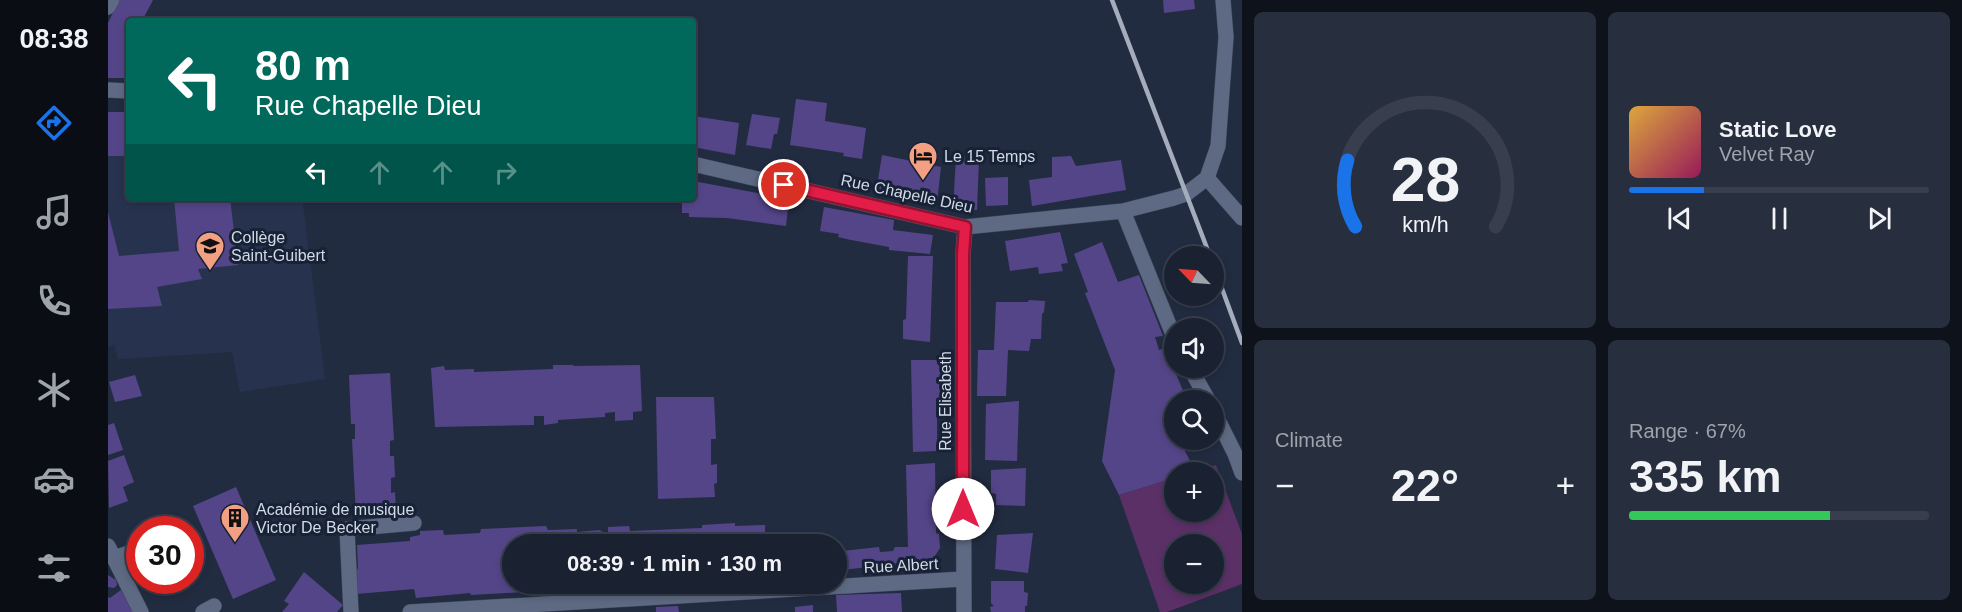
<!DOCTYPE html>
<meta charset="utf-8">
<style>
:root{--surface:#1a2131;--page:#272e3d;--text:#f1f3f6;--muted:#9fa3ab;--line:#383e4d;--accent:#1a73e8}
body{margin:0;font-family:Helvetica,sans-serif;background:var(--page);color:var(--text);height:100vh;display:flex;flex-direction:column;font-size:22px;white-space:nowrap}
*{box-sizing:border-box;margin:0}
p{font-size:20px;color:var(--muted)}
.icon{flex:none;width:33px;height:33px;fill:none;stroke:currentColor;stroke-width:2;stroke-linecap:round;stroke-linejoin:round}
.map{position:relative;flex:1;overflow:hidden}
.details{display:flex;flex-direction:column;gap:12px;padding:12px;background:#0e121b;width:720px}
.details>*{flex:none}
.hud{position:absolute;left:18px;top:18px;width:570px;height:183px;border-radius:6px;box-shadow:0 3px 9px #0003,0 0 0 2px var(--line);background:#00695c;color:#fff;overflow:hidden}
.needle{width:39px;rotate:295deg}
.fabs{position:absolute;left:1056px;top:246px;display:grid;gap:12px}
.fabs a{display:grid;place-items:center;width:60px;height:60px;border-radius:50%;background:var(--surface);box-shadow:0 3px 9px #0003,0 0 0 2px var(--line);font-size:30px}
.speed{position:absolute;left:18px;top:516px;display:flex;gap:12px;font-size:30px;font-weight:700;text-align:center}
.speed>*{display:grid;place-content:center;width:78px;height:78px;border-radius:50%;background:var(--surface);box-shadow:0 3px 9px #0003,0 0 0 2px var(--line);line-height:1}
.speed .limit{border:9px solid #d22;background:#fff;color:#111}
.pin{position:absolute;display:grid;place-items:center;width:51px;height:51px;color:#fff;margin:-26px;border:3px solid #fff;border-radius:50%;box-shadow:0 2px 6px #0007}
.me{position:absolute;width:66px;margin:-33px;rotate:0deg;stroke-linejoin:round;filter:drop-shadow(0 0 4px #0008)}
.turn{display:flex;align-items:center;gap:21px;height:126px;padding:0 30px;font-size:27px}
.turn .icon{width:78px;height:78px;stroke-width:2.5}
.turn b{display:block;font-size:42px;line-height:51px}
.lanes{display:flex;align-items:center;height:57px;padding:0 30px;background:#0003;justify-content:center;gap:30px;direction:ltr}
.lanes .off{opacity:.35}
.big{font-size:45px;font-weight:700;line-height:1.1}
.details .widget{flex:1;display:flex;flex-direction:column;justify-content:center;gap:9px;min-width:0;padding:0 21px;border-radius:9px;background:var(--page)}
.details .dial{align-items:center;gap:0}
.dial svg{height:156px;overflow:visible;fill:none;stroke:var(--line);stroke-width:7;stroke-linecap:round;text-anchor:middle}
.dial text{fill:var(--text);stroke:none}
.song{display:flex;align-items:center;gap:18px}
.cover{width:72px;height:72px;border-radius:9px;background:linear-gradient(135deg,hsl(40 70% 55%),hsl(330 70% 35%))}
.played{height:6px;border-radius:3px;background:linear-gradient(90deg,var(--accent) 25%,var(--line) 25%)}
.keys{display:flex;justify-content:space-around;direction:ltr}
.heat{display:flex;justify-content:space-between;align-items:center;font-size:33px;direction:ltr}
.charge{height:9px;border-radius:4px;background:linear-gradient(90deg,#34c759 67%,var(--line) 0)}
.details .tiles{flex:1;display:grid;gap:12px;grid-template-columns:repeat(2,1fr)}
.trip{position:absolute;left:394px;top:534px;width:345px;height:60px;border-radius:30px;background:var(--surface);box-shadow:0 3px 9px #0003,0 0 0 2px var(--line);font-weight:700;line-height:60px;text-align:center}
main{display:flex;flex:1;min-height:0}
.dock{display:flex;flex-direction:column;width:108px;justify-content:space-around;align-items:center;background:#0a0d14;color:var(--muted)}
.dock .icon{width:42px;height:42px}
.dock .active{color:var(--accent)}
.dock b{font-size:27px;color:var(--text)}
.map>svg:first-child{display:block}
</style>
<main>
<nav class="dock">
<b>08:38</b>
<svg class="icon active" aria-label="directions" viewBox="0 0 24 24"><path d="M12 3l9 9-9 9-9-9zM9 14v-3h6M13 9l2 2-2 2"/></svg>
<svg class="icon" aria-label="music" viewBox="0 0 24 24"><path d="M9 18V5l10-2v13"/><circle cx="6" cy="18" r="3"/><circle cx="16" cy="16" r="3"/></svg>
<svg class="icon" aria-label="phone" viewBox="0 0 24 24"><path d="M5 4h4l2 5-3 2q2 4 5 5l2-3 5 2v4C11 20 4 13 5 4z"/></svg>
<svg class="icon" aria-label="climate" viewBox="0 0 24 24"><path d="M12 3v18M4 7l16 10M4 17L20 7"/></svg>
<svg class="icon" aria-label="car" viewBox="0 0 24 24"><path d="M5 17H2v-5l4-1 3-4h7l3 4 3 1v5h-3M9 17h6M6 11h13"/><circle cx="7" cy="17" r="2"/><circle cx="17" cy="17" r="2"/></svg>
<svg class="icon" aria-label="filters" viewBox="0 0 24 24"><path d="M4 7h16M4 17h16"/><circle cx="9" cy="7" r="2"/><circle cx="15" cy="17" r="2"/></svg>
</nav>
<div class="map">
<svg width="1134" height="612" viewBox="0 0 1134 612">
<rect width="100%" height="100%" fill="#222c41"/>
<path fill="#27334e" d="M0,112H21V198H194L217,379L132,392L124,352L10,359L6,345L0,347Z"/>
<path fill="#5b3067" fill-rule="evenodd" d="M1108,465L1134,534V584L1059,612H1052L1011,495L1066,478V512H1106V472H1084ZM1066,544H1106V584H1066Z"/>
<path fill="#544588" d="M11,0H45L34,21H21V47L17,54L21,55V78H0V23Z
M1055,0H1086L1087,9L1056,13Z
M688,99L719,103L717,121L758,128L754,159L735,156L736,153L682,145Z
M0,112H21V156H0Z
M644,114L672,118L669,134H666L663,149L638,145Z
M585,116L631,123L627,155L585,147Z
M774,155L833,167L829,203L768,192Z
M963,156L968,166L1013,160L1018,190L924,206L921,180L944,177V157Z
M848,158L871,159L869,210L845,209Z
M900,177V205L878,206L877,178Z
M585,181L681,199L678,226L619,218L581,217V213H574V198H585Z
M66,198H122L130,265L90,269L94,279L49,287L54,306L0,309V212L11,256L71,251Z
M716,207L786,220L785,230L825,235L822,254L781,250V247L743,240L730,237L731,234L712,231Z
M952,232L960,263L953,264L955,271L931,274L930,267L902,271L897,241Z
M994,242L1010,282L1031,275L1055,336L1047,337L1051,350L1057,348L1079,400H1066V440H1094L1075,447L1087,471L1066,472V478L1011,495L994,461L1007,370L977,293L980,292L966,254Z
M800,256H825L822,342L795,339V320L798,319Z
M921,300L937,301L936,312L934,314L933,339H923L921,351L900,350L898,396H869L870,350H886L888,302H920Z
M803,360H834V406L829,407V451L805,452Z
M445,365H465L466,366L532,365L534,411L525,412V420L507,421V412L497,413V417L450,420V423L436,425V416H426V425L327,427L323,368L336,366L337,370L366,369V372L445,369Z
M282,373L286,440L282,441V456H286L287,477L283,478V493L287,492L288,512L248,515L244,439H247V424H243L241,375Z
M27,375L34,396L7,402L1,382Z
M548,397H606L608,439H603V465L609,464V483L606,484L607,497L550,499Z
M911,401L909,461L877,460L878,404Z
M6,423L15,450L0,455V425Z
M16,455L26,482L15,487L20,501L1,508L0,461Z
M827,463L828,533L831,534L832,548L825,559L735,570L734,551L771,547L772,552L785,551L787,547H800L798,465Z
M918,468L917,506L888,505V494L883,493V470Z
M128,487L168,580L125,599L85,506Z
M627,523V526L657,525V544H405V584H428V589L418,590L417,592L363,595L362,593L308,598L306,589L248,594L247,577L250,567L249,545L302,541V537L312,535V531L335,530L336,535L372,533L373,529L438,526L440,530L469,529V532L491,530L495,532H500V527L521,526L522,531L594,528V525Z
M925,533L920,573L887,569L889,535Z
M196,572L235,605L229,612H174L181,604L176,601Z
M0,575L8,580L9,585L6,588L0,587Z
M883,581H916V592L920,593L919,606H917V612H883L882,607L886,606L883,603Z
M13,590L25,612H0V597L2,598Z
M793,593L794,612H729L728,595Z
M705,605V612H687V607Z
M570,606L571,612H548V607Z"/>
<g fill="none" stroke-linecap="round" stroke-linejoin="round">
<g stroke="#3f4759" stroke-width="16">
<path id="minor" d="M0,7L4,0
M0,90L21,91
M585,164L857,227L1015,211L1066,198L1078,194L1099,178L1110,146L1118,37L1115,0
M1099,178L1134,218
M1015,211L1066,337
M1082,368L1100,400
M1106,412L1127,454L1134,473
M0,546L33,612
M6,558L32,549
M95,612L106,606
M243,612L239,529L306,523
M302,612L855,579
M856,612L855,254L857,227"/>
</g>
<use href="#minor" stroke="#5e6a83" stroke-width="15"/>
<path stroke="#a5adbc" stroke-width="4.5" d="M1004,0L1102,256
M1106,267L1134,343"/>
</g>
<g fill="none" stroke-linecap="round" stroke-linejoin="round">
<g stroke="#92132f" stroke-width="15">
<path id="route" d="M676,185L857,227L855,254V509"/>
</g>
<use href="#route" stroke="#e11d48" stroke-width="10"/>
</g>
<defs>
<g id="hotel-pin" transform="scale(1.5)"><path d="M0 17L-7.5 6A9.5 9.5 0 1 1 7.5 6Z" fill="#f39f82" stroke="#182236"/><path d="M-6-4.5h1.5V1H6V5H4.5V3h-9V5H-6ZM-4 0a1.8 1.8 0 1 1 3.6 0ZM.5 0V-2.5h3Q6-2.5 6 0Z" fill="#111"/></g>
<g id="school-pin" transform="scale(1.5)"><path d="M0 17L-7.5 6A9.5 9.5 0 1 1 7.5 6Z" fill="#f39f82" stroke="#182236"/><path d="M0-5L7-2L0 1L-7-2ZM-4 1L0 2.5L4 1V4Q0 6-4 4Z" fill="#111"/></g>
<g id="building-pin" transform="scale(1.5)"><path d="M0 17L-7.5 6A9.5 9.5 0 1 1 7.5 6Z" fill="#f39f82" stroke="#182236"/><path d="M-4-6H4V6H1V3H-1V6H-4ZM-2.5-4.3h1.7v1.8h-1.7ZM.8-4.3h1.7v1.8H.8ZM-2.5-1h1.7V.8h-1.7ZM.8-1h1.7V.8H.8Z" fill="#111"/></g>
</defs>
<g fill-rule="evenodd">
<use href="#hotel-pin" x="815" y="156"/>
<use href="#school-pin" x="102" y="246"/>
<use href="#building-pin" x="127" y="518"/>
</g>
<g text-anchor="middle" stroke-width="6" stroke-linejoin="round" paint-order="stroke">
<g font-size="16" fill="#d2d9e7" stroke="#182236" text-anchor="start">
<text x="836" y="162">Le 15 Temps</text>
<text x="123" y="243">Collège<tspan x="123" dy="18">Saint-Guibert</tspan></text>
<text x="148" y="515">Académie de musique<tspan x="148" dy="18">Victor De Becker</tspan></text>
</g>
<g font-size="16" fill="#d2d9e7" stroke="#182236">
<text transform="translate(799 193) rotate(12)" y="6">Rue Chapelle Dieu</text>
<text transform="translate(837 401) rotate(-90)" y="6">Rue Elisabeth</text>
<text transform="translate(793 565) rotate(-3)" y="6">Rue Albert</text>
</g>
</g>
</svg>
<div class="fabs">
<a><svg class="needle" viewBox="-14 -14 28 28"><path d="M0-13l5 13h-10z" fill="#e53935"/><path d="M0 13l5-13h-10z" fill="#9fa3ab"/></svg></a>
<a><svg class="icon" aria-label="sound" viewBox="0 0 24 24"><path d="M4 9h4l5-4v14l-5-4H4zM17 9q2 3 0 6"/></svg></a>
<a><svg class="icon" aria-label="search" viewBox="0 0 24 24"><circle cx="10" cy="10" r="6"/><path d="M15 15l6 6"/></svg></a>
<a>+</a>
<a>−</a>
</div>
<div class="speed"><div class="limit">30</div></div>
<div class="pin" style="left:676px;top:185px;background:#d93025"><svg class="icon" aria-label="arrive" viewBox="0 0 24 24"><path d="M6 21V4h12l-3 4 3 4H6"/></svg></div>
<svg class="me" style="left:855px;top:509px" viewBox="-20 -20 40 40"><circle r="19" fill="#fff"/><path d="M0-13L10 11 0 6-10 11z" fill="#e11d48"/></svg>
<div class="trip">08:39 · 1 min · 130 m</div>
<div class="hud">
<div class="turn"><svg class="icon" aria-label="left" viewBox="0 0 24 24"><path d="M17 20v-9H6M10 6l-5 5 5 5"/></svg><div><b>80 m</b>Rue Chapelle Dieu</div></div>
<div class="lanes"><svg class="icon" aria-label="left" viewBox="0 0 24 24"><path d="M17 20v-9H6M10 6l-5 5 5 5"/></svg><svg class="icon off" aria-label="ahead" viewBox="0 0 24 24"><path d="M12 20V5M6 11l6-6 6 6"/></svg><svg class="icon off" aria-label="ahead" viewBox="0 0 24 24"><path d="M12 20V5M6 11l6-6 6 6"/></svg><svg class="icon off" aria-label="right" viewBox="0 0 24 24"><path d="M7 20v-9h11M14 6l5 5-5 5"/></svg></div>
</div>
</div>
<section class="details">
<div class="tiles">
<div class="widget dial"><svg viewBox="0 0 100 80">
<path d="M14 69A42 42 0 1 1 86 69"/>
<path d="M14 69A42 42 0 0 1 10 35" stroke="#1a73e8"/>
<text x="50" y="56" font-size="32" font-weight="700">28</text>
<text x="50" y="72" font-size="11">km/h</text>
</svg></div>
<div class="widget">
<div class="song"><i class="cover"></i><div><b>Static Love</b><p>Velvet Ray</p></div></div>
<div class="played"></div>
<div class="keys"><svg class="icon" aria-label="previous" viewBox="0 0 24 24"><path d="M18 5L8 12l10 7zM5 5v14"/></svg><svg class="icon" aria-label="pause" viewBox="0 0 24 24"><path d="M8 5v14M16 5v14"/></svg><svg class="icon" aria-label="next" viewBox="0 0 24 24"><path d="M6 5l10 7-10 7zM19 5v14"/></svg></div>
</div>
<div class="widget"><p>Climate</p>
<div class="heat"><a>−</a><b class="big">22°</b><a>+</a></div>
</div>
<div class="widget"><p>Range · 67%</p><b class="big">335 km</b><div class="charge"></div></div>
</div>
</section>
</main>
